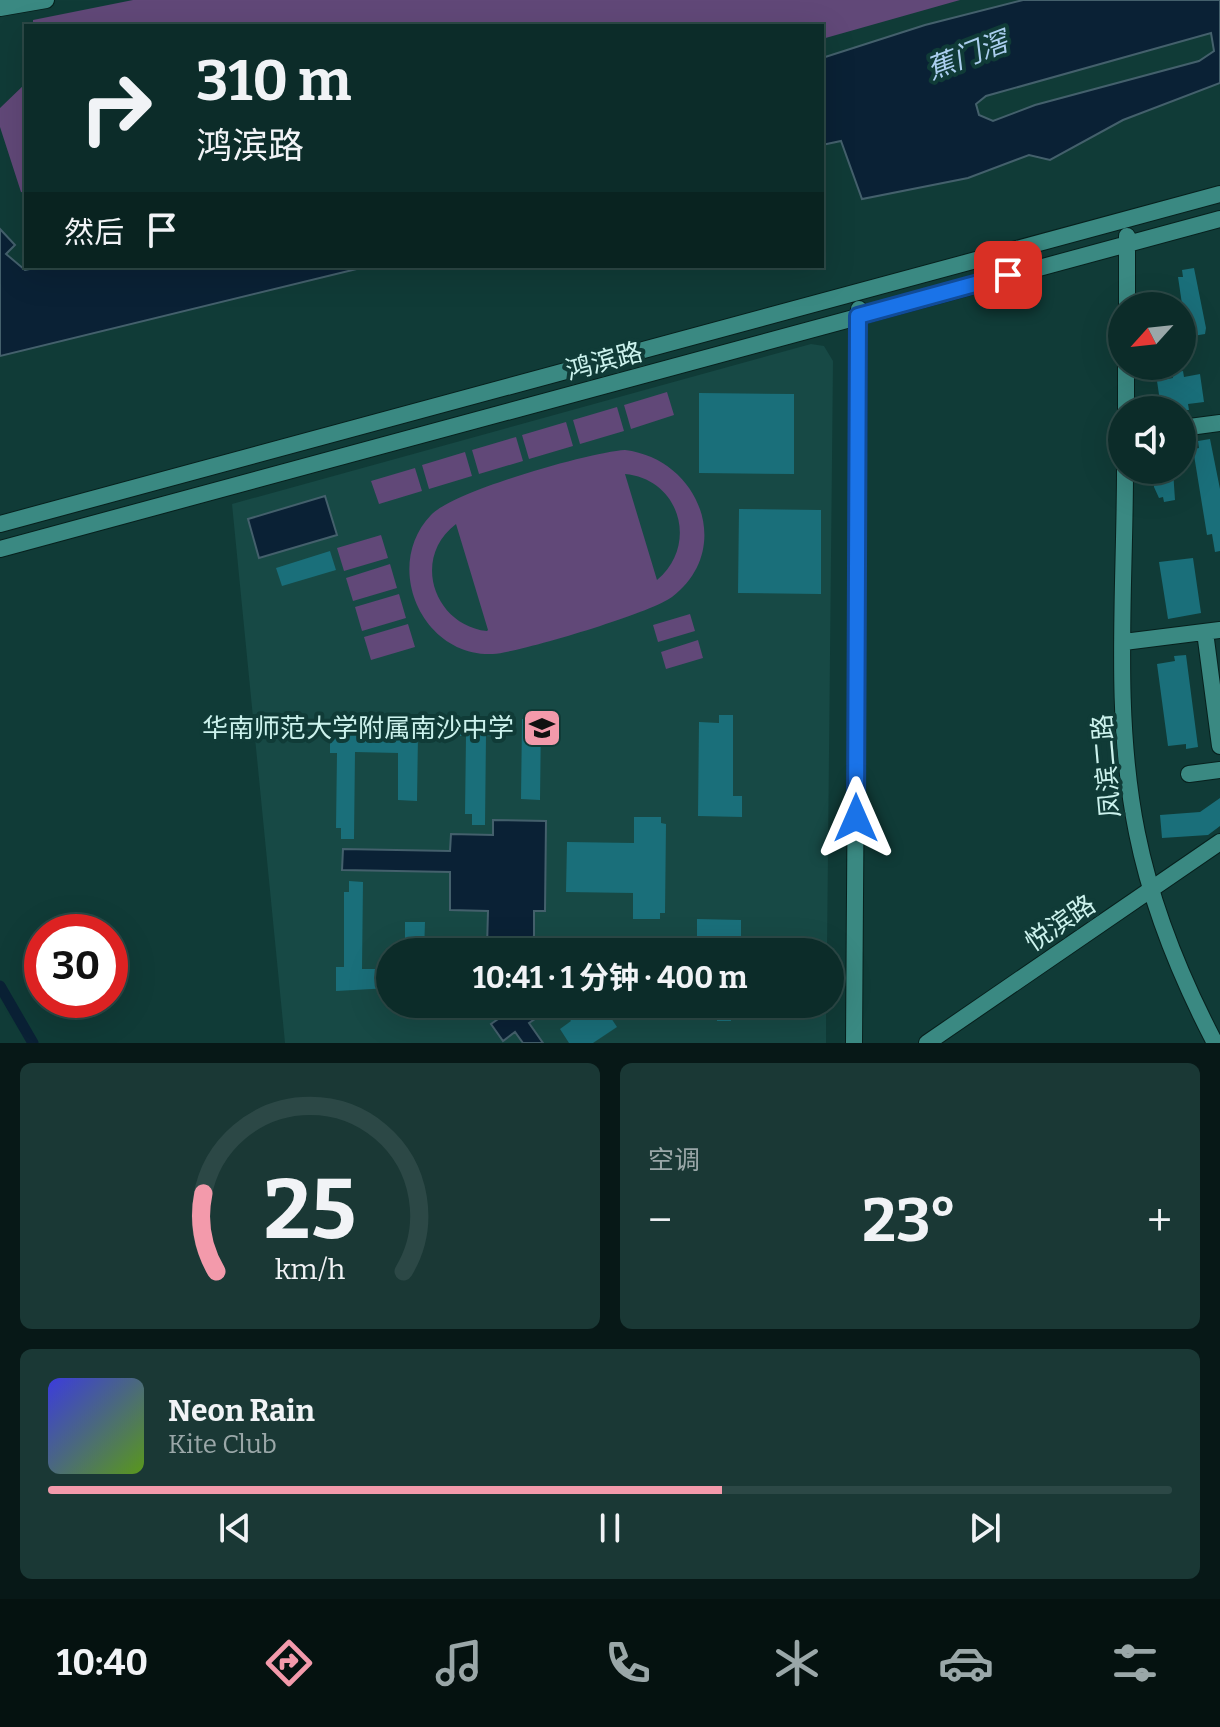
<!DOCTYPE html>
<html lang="zh">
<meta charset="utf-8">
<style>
:root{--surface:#0c2c29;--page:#1a3835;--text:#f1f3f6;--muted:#9aa7a8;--line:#2c4846;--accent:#f39aab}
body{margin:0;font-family:Bitter,"Noto Sans SC",serif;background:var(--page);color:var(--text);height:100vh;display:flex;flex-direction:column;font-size:30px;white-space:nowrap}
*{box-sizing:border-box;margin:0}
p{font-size:26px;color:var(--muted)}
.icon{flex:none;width:44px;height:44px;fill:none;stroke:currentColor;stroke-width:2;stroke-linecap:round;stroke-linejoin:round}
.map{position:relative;height:1043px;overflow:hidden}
.drawer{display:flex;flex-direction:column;gap:20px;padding:20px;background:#071817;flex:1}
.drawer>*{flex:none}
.top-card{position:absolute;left:24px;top:24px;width:800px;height:244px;border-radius:0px;box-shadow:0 8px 32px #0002,0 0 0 2px var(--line);background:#0c2c29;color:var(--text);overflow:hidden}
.needle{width:52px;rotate:243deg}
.controls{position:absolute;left:1108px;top:292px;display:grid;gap:16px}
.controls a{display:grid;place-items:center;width:88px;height:88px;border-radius:50%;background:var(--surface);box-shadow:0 8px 32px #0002,0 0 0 2px var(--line);font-size:40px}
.speed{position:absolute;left:24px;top:914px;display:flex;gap:16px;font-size:40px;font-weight:700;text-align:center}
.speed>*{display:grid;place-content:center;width:104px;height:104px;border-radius:50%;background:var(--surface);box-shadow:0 8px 32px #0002,0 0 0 2px var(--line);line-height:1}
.speed .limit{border:12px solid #d22;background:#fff;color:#111}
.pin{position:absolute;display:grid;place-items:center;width:68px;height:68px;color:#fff;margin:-34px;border-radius:16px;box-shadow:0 4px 12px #0006}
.me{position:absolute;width:88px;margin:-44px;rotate:0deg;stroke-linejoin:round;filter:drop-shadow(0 0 6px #0008)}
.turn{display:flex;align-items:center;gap:28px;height:168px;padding:0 40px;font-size:36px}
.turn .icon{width:104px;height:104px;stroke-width:2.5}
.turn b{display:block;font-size:56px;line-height:68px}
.then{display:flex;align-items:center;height:76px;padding:0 40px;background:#0003;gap:16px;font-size:30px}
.big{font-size:60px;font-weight:700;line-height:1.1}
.drawer .card{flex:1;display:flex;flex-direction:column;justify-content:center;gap:12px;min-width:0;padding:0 28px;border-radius:12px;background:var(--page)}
.drawer .dial{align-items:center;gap:0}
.dial svg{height:208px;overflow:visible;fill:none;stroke:var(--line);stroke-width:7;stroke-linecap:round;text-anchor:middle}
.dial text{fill:var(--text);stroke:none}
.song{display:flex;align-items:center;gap:24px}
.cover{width:96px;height:96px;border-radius:12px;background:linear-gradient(135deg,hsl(240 70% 55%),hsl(90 70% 35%))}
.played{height:8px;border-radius:4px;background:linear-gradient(90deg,var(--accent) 60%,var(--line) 60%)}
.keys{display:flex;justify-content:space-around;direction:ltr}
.heat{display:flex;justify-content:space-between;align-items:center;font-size:44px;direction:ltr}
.drawer .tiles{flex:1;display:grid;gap:20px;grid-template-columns:1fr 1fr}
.card:last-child{grid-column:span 2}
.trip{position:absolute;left:376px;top:938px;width:468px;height:80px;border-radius:40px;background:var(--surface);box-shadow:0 8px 32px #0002,0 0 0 2px var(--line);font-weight:700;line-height:80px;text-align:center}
.menu{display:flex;height:128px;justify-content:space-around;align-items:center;background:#051210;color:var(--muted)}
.menu .icon{width:56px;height:56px}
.menu .active{color:var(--accent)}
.menu b{font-size:36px;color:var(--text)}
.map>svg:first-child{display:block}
</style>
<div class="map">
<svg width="1220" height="1043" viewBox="0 0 1220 1043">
<rect width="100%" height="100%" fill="#103b37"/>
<path fill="#174945" d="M811,344L824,346L833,361L827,952H390V1004H826V1043H285L232,504Z"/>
<path fill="#614878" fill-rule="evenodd" d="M133,0H960L822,39V26H33V20Z
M26,83V193L21,192L0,127V108Z
M667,392L674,415L631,429L624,405Z
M617,407L624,431L580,444L573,420Z
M566,422L573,446L529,459L522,435Z
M516,437L523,461L479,474L472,450Z
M625,450C699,459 735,549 672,597C651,613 521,652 493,654C422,657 382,566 431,515C454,491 590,452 625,450ZM625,474C680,479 699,545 657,580ZM456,524L488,630L487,631C434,625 411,558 456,524Z
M465,452L472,476L429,489L422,465Z
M415,468L422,491L379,504L371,481Z
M381,535L388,558L344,571L337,548Z
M390,564L397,588L353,601L346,578Z
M399,594L406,618L362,631L355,607Z
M690,614L695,631L658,642L653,625Z
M408,624L415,647L371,660L364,637Z
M698,640L703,658L666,669L661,652Z"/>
<path fill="#0a2135" stroke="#44606c" stroke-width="2" fill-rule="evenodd" d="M1023,0H1220V83L1123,120L1050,160L1029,155L968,178L862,199L841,141L822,145V58L925,25ZM1211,33L1214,51L1199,61L1035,105L993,121L979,115L976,104L986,96Z
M0,229L15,245L6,254L25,270L45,266H369L0,356Z
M325,496L337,535L259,558L248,519Z
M493,820L546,821L545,911H534V936L511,952H474V947H487L488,911L450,910V872L342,870L343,849L450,851L451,834L493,835Z
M492,1004H533L541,1015L529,1023L543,1043H523L515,1032L503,1041L491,1024L501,1017Z"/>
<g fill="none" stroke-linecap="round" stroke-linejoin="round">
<path stroke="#0a2135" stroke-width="11" d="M0,986L33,1043"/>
</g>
<path fill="#1a6f7a" d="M1194,268L1206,328L1205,334L1193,336L1192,330L1186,331L1178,277H1183L1182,270Z
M1183,371L1184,377L1200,374L1204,402L1188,404L1189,410H1178L1177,406L1161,408L1157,381L1173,378L1172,373Z
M699,393L794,394V474L699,473Z
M1210,439L1220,489V551L1215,552L1212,534L1207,535L1193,449L1199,448L1198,441Z
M1153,470H1173L1175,500L1164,502L1163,497L1159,498L1154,487Z
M739,509L821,510V594L738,593Z
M330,551L336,570L282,586L276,568Z
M1193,558L1201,613L1168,619L1159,562Z
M1186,655L1198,747L1186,749V744L1168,746L1157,664L1175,661L1174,656Z
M719,715H733V796H742V817L698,816L699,722L719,723Z
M460,719L505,722V737L486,736L485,825H472V814H465L466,736H460Z
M522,719L541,720L540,800L521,799Z
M330,728L351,729V733L418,734L417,801L398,800V753L355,752L354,839H341V828H336L337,753H330Z
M1220,798V826L1208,835L1162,838L1160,815L1200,812Z
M634,817H661V823L666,824L665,913H660V919H633V893L566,892L567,842L634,843Z
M349,881L363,882L362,969H390V988L336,991V967H344V892H349Z
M697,919L741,920V940H718V952H697Z
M405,922H425L424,952H405Z
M559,1004H631L611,1018L617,1027L593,1043H569L560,1029L571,1021Z
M696,1004H731V1021H717V1013H696Z"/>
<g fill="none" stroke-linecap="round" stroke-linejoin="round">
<g stroke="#07201d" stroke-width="18">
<path id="minor" d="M0,8L46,0
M1127,306V236
M1126,410V366
M1182,428L1220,423
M1125,470C1125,590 1113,715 1137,833C1152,908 1180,976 1215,1043
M0,524L1220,194
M0,549L1220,219
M1205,632L1220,746
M1124,642L1220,630
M1189,774L1220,770
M854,1043L859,309
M927,1043L1220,842"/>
</g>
<use href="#minor" stroke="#3a8982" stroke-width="16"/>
</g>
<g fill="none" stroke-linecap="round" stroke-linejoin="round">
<g stroke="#114b97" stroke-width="20">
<path id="route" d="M856,818L858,316L1008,275"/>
</g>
<use href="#route" stroke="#1a73e8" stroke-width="14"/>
</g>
<defs>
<g id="school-square" transform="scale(2)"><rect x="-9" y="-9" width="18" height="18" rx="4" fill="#f39aab" stroke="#103b37"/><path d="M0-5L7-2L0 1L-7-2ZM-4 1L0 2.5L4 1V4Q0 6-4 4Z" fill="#111"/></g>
</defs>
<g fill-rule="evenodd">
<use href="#school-square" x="542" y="728"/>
</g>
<g text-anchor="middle" stroke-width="8" stroke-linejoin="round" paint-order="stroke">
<g font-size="26" fill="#ccf2ed" stroke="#103b37">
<text transform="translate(604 361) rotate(-15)" y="9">鸿滨路</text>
<text transform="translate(1106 766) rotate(-95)" y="9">凤滨二路</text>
<text transform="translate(1060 923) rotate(-34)" y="9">悦滨路</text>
</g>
<g font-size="26" fill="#ccf2ed" stroke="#103b37" text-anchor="end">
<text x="514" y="737">华南师范大学附属南沙中学</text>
</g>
<g font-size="28" font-style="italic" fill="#abceef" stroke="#103b37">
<text transform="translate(967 55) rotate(-21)" y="10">蕉门滘</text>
</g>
</g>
</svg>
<div class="controls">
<a><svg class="needle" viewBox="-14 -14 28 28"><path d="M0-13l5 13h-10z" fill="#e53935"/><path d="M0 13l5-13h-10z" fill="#9aa7a8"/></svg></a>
<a><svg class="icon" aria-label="sound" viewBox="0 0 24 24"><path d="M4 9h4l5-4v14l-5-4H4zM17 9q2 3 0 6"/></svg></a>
</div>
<div class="speed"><div class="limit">30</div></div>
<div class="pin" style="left:1008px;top:275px;background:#d93025"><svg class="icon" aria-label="arrive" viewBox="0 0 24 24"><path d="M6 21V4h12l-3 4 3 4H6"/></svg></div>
<svg class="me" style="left:856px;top:818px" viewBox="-20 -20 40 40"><path d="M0-17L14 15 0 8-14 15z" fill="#1a73e8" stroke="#fff" stroke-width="4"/></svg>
<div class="trip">10:41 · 1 分钟 · 400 m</div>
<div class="top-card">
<div class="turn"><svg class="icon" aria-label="right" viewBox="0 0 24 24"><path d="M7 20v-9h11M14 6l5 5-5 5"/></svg><div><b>310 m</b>鸿滨路</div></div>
<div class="then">然后<svg class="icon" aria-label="arrive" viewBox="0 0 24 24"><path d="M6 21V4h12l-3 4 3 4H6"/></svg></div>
</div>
</div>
<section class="drawer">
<div class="tiles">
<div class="card dial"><svg viewBox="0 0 100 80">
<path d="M14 69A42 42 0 1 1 86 69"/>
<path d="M14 69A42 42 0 0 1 9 39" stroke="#f39aab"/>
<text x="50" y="56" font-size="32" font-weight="700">25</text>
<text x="50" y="72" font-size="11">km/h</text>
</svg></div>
<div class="card"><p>空调</p>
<div class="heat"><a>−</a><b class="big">23°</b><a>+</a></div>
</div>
<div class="card">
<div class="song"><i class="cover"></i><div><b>Neon Rain</b><p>Kite Club</p></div></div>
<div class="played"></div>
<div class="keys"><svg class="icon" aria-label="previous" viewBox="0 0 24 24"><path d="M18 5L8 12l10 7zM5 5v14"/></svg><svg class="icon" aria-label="pause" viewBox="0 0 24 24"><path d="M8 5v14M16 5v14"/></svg><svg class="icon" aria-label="next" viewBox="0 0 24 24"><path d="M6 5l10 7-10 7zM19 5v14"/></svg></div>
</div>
</div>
</section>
<nav class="menu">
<b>10:40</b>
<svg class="icon active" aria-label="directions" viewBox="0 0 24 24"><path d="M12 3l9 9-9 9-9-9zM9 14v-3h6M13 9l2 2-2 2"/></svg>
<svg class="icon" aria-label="music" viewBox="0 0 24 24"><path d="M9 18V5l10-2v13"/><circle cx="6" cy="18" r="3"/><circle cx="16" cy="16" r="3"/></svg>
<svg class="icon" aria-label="phone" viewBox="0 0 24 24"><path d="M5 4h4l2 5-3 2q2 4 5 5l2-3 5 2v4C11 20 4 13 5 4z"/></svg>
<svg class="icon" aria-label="climate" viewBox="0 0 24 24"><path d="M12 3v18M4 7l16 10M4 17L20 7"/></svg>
<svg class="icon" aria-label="car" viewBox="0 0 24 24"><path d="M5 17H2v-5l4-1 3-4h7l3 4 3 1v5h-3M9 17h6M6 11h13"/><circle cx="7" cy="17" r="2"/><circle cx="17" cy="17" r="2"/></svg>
<svg class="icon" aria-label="filters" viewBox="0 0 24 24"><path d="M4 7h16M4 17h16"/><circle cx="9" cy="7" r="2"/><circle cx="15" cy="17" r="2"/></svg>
</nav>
